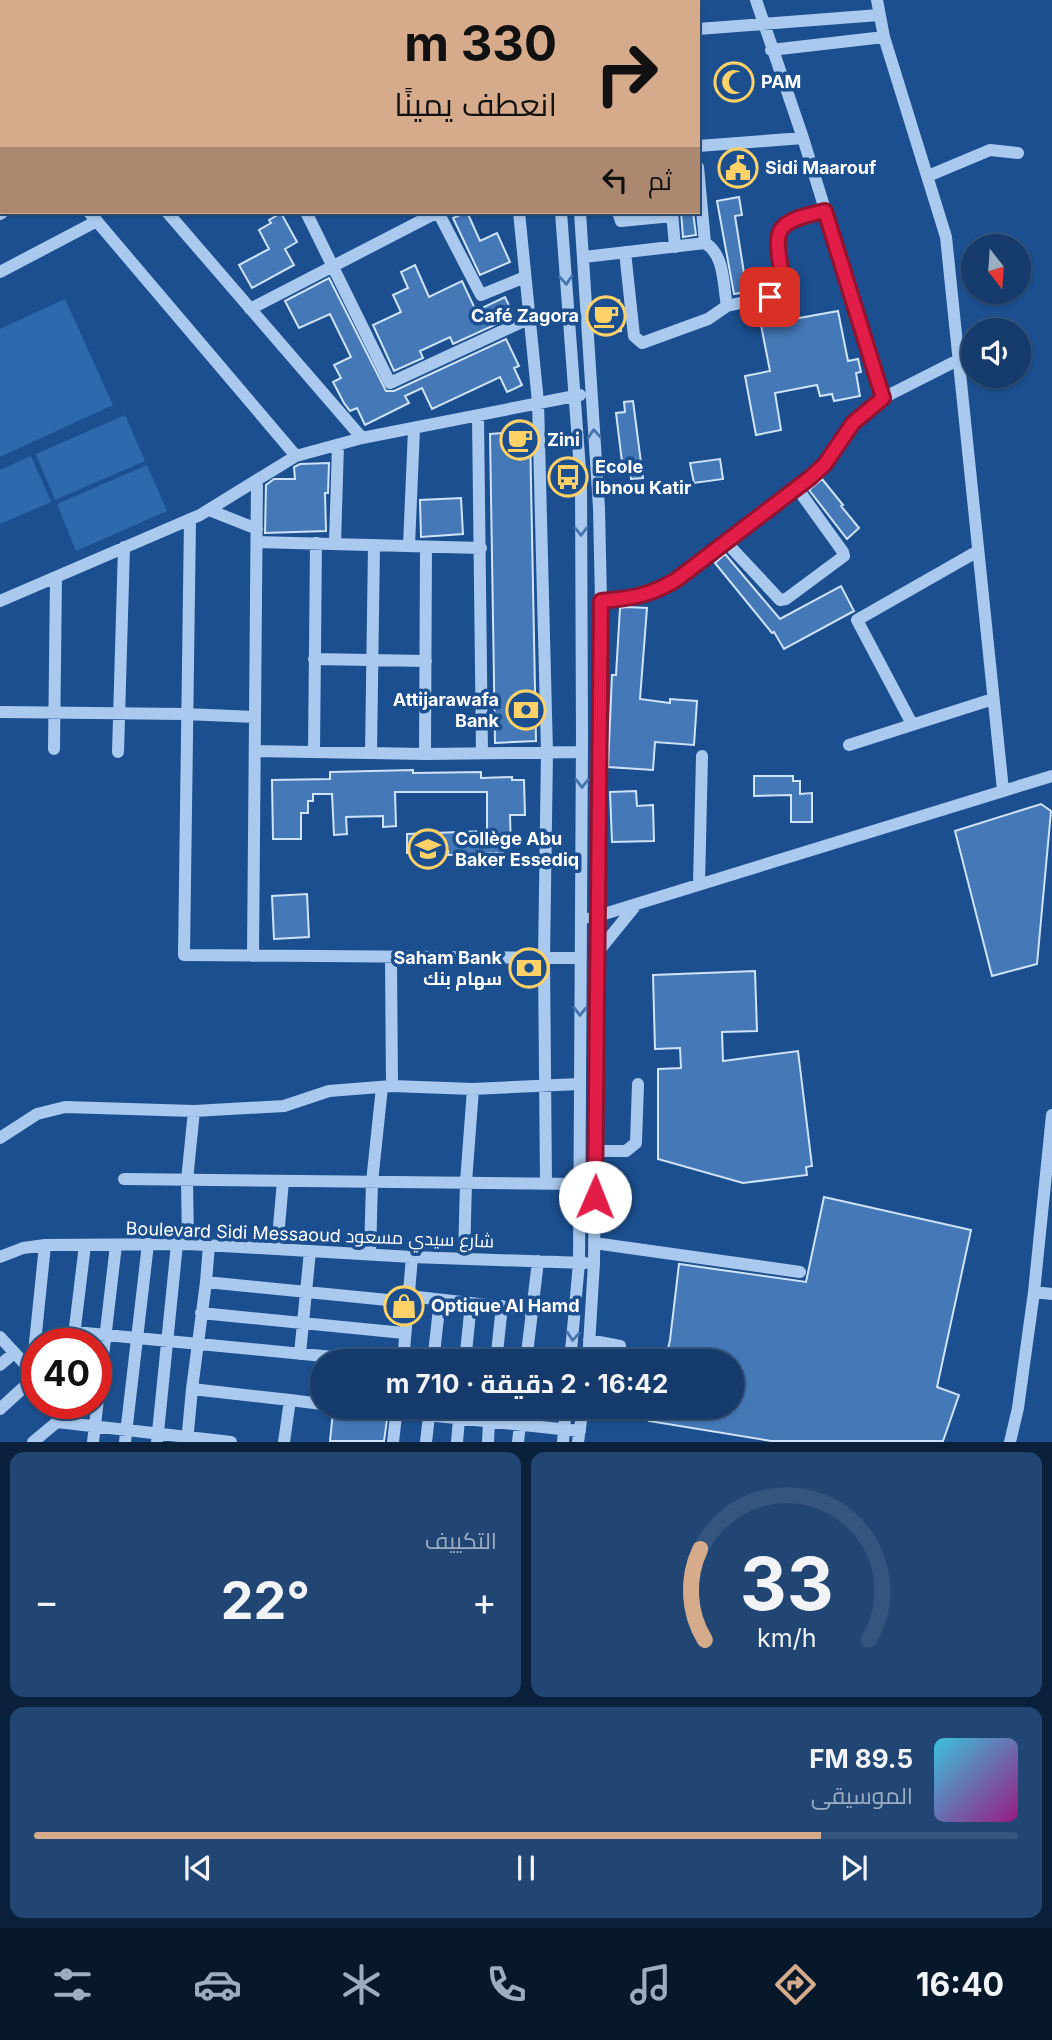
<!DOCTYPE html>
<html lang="ar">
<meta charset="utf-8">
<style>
:root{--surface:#143b6b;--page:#214673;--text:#f1f3f6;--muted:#9dadc1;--line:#33557e;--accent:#d6ab8b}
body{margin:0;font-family:Inter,Cairo,sans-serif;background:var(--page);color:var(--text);direction:rtl;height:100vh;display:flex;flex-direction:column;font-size:26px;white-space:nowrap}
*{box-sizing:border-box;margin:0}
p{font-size:23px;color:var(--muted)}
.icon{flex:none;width:38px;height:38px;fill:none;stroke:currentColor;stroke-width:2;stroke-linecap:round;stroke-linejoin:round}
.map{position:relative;height:1442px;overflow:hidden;direction:ltr}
.sheet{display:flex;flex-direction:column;gap:10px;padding:10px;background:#0b203b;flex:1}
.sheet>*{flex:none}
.guide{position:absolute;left:0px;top:0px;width:700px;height:214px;box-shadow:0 2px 5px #0004,0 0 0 2px var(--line);direction:rtl;background:#d6ab8b;color:#111;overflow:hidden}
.needle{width:46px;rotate:163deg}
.buttons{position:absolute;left:961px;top:234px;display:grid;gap:14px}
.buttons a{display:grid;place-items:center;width:70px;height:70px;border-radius:50%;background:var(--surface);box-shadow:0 2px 5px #0004,0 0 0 2px var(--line);font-size:35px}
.speed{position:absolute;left:21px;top:1328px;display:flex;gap:14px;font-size:35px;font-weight:700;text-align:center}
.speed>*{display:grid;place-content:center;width:91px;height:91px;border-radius:50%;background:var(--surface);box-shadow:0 2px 5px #0004,0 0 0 2px var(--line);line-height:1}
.speed .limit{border:10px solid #d22;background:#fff;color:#111}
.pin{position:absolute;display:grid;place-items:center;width:60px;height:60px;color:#fff;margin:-30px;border-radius:14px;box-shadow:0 4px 10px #0006}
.me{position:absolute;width:77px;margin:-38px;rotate:1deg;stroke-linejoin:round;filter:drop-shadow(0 0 5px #0008)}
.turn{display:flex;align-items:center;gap:24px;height:147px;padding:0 28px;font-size:32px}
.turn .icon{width:91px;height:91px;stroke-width:2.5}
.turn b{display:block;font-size:49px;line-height:60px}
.then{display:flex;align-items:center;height:66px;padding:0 28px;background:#0003;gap:14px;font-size:26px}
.big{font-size:52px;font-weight:700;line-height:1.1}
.sheet .tile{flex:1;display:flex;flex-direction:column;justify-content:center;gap:10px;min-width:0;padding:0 24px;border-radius:14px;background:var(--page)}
.sheet .dial{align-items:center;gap:0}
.dial svg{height:182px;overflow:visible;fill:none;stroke:var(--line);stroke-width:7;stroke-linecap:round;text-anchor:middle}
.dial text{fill:var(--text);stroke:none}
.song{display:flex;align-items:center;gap:21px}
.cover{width:84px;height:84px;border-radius:10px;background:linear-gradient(135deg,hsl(190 70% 55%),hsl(310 70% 35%))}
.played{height:7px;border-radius:4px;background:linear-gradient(90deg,var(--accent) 80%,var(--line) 80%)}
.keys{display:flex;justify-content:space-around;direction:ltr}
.heat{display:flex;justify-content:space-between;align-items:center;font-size:38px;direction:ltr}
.sheet .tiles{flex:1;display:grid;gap:10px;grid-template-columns:1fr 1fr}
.tile:last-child{grid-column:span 2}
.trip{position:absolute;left:310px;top:1349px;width:434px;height:70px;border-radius:35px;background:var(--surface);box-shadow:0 2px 5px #0004,0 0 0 2px var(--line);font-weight:700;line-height:70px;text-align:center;direction:rtl}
.dock{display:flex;height:112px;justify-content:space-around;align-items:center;background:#08182b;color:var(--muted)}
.dock .icon{width:49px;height:49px}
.dock .selected{color:var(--accent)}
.dock b{font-size:32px;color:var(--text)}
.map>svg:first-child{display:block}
</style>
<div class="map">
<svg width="1052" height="1442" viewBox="0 0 1052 1442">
<rect width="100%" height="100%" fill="#1b4f8f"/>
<path fill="#2e69ad" d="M65,299L113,405L0,457V329Z
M125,415L145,461L55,500L36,454Z
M31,456L51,502L0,524V470Z
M147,465L167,511L76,551L57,504Z"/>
<path fill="#4478b7" stroke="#cfe3fa" stroke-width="2" d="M739,197L742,215L735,216L747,292L734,294L717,201Z
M467,212L480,241L497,233L510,262L480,275L453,218Z
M681,212H693L696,235L683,237Z
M281,213L297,242L285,249L294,265L252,288L239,265L269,249L259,230L271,223L269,220Z
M415,265L429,297L462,281L476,311L505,297L514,316L453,344L450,337L420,351L423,358L394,371L373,325L401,312L393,295L408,288L401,272Z
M329,278L386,391H394L506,339L519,366L514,368L522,385L507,392L500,377L432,409L422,388L405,396L409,403L365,425L357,408L350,411L344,403L333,382L341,378L334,365L351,357L330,314L299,328L285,301Z
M619,300L621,331L603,333L600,302Z
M838,311L848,361L858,359L861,372L856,373L860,396L834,401L832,394L820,396L817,385L775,393L781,430L756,435L745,376L770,371L761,325Z
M633,401L643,478L631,479L630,469L623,470L616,413L625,412L624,402Z
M530,431L536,741L495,743L490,434Z
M720,459L723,479L694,483L690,463Z
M329,463L328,493H325L326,531L265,533L266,485L274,479H295L294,467L300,464Z
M822,479L843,505L841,506L859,528L847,539L809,490Z
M461,498L463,534L421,537L420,500Z
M725,554L780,619L841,586L854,611L784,649L774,632L772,633L715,563Z
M627,607L647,608L640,699L670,703V699L697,701L694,745L655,742L653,770L608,767L612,675H616L620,608Z
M413,770V773L481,772V778L512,777V780H524L525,815H510L511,849L503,850V853L448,855V851L407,853V834L487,831V792H395L396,826L383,827V816L346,817L347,834L334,835L332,794H313V801H308V813H301V839H273L272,780L330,779V772Z
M754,776H793V781H800V794L812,793V822H791V795L754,796Z
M636,791L637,806L653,805L654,841L612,842L610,792Z
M1041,804L1051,811L1037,964L992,976L955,831Z
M307,894L309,937L274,939L272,896Z
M755,971L757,1031L722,1032L723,1061L798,1051L812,1166L806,1167L807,1175L743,1183L658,1159V1069L681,1068L680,1048L655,1049L653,975Z
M824,1197L971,1230L937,1387L959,1395L943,1441H771L649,1421L653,1407H732V1362H665L670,1340L679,1264L806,1282Z
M333,1411L343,1412L349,1416L387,1420L384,1441H330Z"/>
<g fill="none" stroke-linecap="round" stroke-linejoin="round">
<path stroke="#a9c9ee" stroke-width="12" d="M335,0L336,2
M500,0L501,2
M545,0V2
M562,0V2
M583,0V2
M637,0V2
M756,0L803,138L883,398
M877,0L884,37L946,237L1003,790
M0,1L2,5
M252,2L255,0
M698,29L879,15
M771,50L884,37
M0,121L2,120
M698,146L803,138
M698,167L705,243
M928,176L990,150L1018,153
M89,212L296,456
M167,212L362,438
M306,212L390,383L528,319
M438,212L481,295L525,277
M519,212L538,402L547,752L544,959L546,1183
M561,212L581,483L582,735L579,1263L570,1362
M580,212L599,508L601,601L594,1263L588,1362
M618,212L621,221L672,216
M672,212L675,247
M0,214L3,212
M625,252L634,336L642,343L708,319L727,306L775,295C790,277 768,241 784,226C794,217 813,214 825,211
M584,257L705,243C725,255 723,285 727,306
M0,272L97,221
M250,309L438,212
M478,417L482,753
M209,510L257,529
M190,519L184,955L580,958
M257,542L481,548
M726,542L780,600L786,599L844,556L843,552L797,488
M335,543L338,445
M409,546L414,429
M0,601L200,515L296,456L362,438L580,395
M601,601C632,598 649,595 676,580L811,477L825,464L853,423L883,398L958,360
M314,659L426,661
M0,712L185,714L255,717
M912,724L857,620L978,551
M849,745L993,699
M54,749L56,577
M255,751L425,754L582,752
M118,752L124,547
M314,752L316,543
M371,753L374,545
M425,754L426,547
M699,885L702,756
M591,918L1052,776
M597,953L636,905
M253,956L257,480
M391,959L392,1086
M0,1138L37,1114L65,1107L194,1111L284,1106L329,1091L392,1086L473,1089L579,1084
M595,1151H626L636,1143L638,1084
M124,1179L579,1184
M594,1243L800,1272
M188,1244L187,1180L194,1111
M277,1249L283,1181
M370,1254L372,1182L382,1087
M0,1257L23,1248L45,1245L188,1244L412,1257L585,1263
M464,1258L466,1182L473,1089
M206,1282L209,1245
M1034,1292L1052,1294
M409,1296L531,1310
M201,1313L404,1333
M75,1332L385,1362
M0,1337L35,1375
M589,1340L620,1346L621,1362
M73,1344L85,1245
M300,1354L310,1251
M403,1362L412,1257
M433,1362L440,1300
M465,1362L471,1303
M496,1362L502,1306
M526,1362L538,1261
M0,1365L14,1353
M32,1372L45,1245
M290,1400L192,1389L206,1282L408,1302
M350,1407L580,1431
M623,1407L624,1414
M0,1409L36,1376
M57,1422L231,1442
M33,1442L57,1422L62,1404
M93,1442L116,1245
M125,1442L148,1244
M157,1442L177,1244
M187,1442L192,1389
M284,1442L290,1400L322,1404
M393,1442L397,1407
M426,1442L429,1416
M457,1442L459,1419
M488,1442L489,1421
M518,1442L522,1407
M563,1442L566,1407
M578,1442L583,1407
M1010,1442L1018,1408L1034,1292L1052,1115"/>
</g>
<defs><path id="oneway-chevron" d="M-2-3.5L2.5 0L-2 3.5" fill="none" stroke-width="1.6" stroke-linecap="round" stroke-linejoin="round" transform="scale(1.75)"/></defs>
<g stroke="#4674ac">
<use href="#oneway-chevron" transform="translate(566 280) rotate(86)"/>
<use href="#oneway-chevron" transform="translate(594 434) rotate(-94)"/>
<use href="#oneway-chevron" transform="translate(581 531) rotate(90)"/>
<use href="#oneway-chevron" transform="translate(582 783) rotate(91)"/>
<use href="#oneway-chevron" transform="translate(580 1011) rotate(91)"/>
<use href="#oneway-chevron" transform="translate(573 1336) rotate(95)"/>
</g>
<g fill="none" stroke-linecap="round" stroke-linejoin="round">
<g stroke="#92132f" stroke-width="18">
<path id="route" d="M595,1197L601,601C632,598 649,596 676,580L811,477L825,464L853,423L883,398L825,211C813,214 794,217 784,226C766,243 796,285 770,297"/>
</g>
<use href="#route" stroke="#e11d48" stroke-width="12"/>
</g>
<defs>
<g id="mosque-ring" transform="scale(2.0125)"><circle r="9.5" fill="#1b4f8f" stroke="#ffd166" stroke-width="1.5"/><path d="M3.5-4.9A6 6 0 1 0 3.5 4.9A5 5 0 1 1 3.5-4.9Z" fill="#ffd166"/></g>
<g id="civic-ring" transform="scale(2.0125)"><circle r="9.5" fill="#1b4f8f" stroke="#ffd166" stroke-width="1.5"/><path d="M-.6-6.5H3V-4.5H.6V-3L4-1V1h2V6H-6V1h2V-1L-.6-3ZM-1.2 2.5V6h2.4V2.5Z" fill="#ffd166"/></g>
<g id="cafe-ring" transform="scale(2.0125)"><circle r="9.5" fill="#1b4f8f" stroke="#ffd166" stroke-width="1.5"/><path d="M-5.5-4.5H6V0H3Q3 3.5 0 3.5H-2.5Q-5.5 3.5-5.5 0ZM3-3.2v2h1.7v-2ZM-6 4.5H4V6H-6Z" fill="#ffd166"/></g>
<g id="bus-ring" transform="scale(2.0125)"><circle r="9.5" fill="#1b4f8f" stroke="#ffd166" stroke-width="1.5"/><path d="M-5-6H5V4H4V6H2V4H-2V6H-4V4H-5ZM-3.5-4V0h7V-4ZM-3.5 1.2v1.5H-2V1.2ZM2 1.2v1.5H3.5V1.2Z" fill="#ffd166"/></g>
<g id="bank-ring" transform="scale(2.0125)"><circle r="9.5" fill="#1b4f8f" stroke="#ffd166" stroke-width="1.5"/><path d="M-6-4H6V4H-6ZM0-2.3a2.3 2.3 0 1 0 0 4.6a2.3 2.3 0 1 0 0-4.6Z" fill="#ffd166"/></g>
<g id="school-ring" transform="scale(2.0125)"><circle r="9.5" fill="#1b4f8f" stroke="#ffd166" stroke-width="1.5"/><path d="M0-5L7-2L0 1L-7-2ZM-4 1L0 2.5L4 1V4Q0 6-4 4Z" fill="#ffd166"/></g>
<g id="shop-ring" transform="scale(2.0125)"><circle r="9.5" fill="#1b4f8f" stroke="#ffd166" stroke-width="1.5"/><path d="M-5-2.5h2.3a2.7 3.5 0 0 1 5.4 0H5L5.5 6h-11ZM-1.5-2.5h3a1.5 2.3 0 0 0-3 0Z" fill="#ffd166"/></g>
</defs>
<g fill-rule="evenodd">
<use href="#mosque-ring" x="734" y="82"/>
<use href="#civic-ring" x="738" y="168"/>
<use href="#cafe-ring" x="606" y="316"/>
<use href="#cafe-ring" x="520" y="440"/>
<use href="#bus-ring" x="568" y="477"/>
<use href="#bank-ring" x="526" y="710"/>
<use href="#school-ring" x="428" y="849"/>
<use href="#bank-ring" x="529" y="968"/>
<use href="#shop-ring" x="404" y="1306"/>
</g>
<g text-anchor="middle" stroke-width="7" stroke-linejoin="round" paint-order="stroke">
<g font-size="18" font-weight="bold" fill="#fff" stroke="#1b4f8f" text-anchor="start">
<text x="761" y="88">PAM</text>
<text x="765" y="174">Sidi Maarouf</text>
<text x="579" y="322" text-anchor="end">Café Zagora</text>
<text x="547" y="446">Zini</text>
<text x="595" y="473">Ecole<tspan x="595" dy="21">Ibnou Katir</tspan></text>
<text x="499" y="706" text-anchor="end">Attijarawafa<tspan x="499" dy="21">Bank</tspan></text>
<text x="455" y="845">Collège Abu<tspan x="455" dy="21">Baker Essediq</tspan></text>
<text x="502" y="964" text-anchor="end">Saham Bank<tspan x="502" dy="21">سهام بنك</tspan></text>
<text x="431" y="1312">Optique Al Hamd</text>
</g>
<g font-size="18" fill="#fff" stroke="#1b4f8f">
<text transform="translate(310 1235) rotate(2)" y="6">Boulevard Sidi Messaoud شارع سيدي مسعود</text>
</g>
</g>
</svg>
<div class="buttons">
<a><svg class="needle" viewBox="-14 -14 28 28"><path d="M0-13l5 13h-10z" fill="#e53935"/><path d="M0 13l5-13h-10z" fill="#9dadc1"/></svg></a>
<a><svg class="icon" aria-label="sound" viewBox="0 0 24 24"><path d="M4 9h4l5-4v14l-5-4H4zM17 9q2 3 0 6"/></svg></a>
</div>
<div class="speed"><div class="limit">40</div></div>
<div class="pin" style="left:770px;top:297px;background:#d93025"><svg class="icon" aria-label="arrive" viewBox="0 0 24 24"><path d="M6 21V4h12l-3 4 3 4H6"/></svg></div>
<svg class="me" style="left:595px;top:1197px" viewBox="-20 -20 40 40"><circle r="19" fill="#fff"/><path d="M0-13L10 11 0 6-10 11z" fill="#e11d48"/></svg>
<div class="trip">16:42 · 2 دقيقة · 710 m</div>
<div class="guide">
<div class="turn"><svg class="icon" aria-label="right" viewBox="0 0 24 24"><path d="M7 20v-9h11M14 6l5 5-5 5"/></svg><div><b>330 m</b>انعطف يمينًا</div></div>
<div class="then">ثم<svg class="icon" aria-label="left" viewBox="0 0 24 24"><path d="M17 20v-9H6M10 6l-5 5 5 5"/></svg></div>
</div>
</div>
<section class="sheet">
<div class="tiles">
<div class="tile dial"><svg viewBox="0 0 100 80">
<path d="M14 69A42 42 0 1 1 86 69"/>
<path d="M14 69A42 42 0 0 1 12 29" stroke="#d6ab8b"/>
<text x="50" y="56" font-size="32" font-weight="700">33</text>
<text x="50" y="72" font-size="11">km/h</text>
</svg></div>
<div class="tile"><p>التكييف</p>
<div class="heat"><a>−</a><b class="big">22°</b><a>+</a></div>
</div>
<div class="tile">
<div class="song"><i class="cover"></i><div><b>89.5 FM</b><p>الموسيقى</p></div></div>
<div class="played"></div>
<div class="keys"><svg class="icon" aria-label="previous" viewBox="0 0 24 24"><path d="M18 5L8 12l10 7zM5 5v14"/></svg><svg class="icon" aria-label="pause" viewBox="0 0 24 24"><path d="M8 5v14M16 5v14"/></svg><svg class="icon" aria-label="next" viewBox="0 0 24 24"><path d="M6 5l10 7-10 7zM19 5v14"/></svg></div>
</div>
</div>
</section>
<nav class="dock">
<b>16:40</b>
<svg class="icon selected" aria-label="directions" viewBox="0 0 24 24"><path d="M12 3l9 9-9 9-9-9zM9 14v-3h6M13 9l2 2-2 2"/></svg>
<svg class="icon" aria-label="music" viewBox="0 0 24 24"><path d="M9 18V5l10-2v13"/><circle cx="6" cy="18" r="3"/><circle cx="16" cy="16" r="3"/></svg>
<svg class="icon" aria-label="phone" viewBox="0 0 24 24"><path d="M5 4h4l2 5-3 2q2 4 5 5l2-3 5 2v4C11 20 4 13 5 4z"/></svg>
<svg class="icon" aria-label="climate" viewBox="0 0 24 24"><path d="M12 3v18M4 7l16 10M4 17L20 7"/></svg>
<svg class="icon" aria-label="car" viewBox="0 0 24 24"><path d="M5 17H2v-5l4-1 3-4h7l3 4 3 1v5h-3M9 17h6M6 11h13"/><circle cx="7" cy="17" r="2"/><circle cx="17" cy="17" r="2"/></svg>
<svg class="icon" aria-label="filters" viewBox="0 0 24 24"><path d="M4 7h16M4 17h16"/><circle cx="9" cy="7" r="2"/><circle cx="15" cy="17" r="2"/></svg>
</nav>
